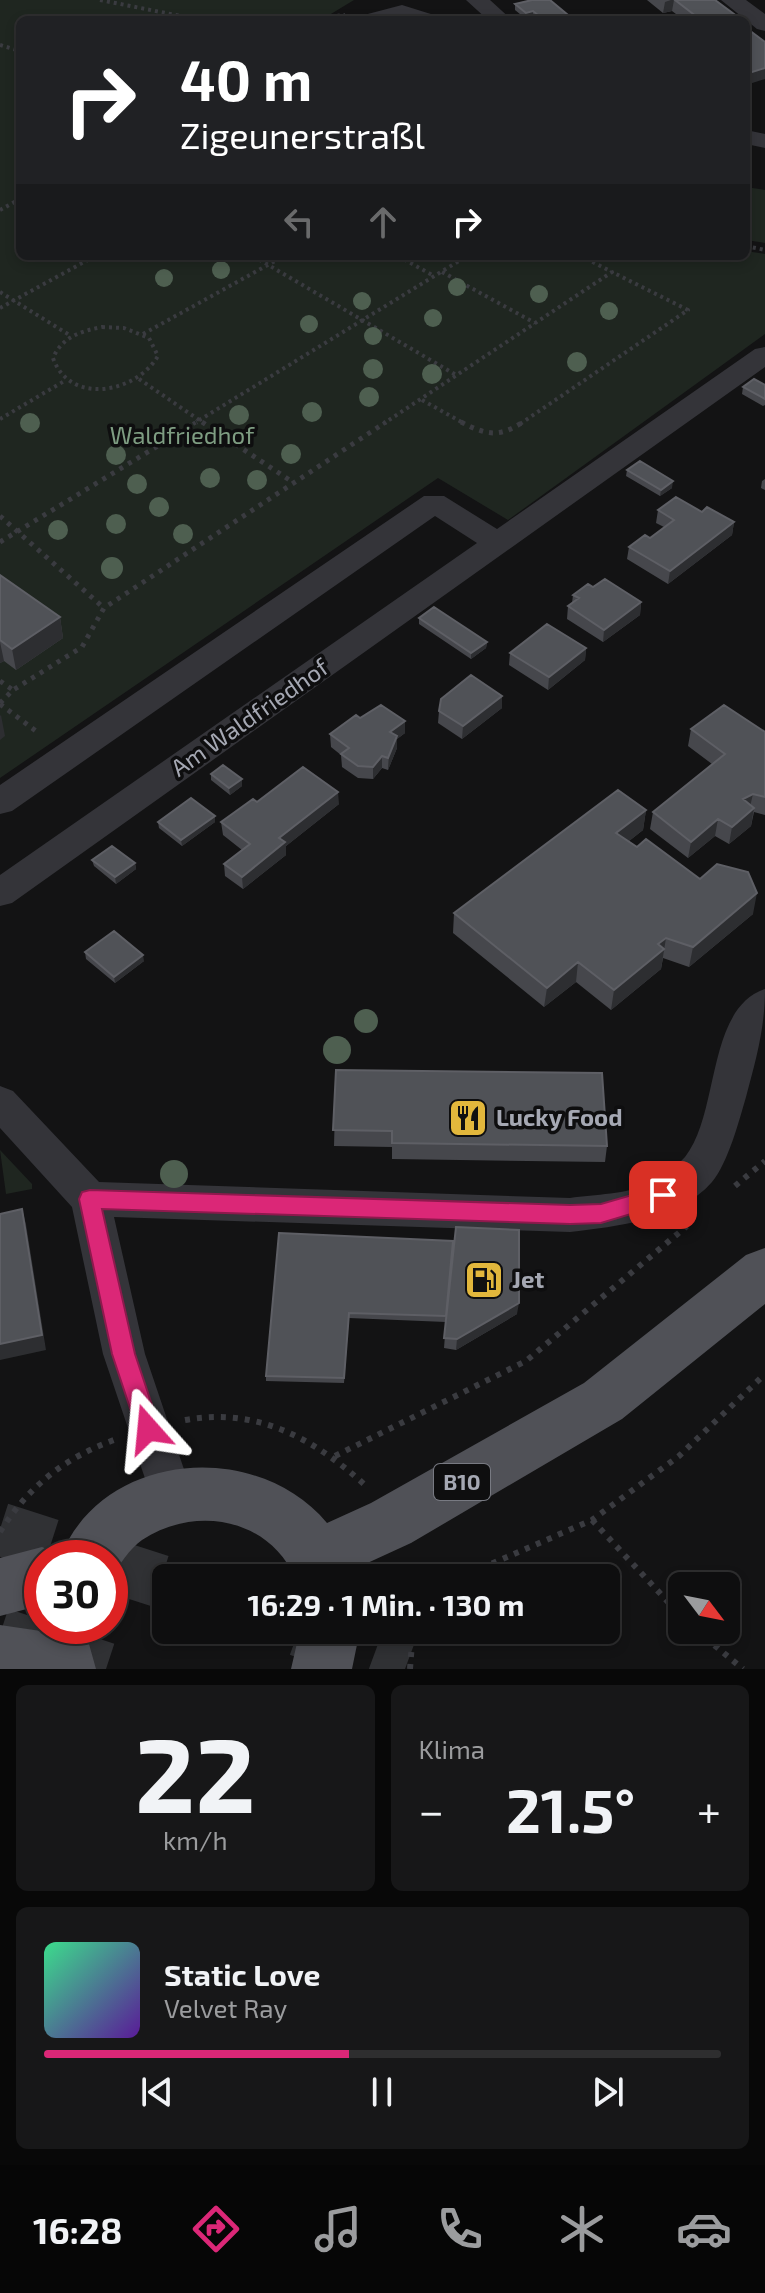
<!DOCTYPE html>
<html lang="de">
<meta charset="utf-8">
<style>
:root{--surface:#0e0e0f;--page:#171718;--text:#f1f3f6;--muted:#9b9c9e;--line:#2e2e2f;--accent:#db2777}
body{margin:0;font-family:"Exo 2",sans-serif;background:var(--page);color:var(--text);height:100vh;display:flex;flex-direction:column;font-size:30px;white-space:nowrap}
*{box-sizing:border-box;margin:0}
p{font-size:26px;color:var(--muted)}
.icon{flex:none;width:44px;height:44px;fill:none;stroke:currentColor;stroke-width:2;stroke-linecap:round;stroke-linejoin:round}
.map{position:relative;height:1669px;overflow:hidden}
.side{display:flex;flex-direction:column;gap:16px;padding:16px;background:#080808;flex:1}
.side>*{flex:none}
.guide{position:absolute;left:16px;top:16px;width:734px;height:244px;border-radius:12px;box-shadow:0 4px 12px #0003,0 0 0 2px var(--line);background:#202124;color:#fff;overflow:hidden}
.needle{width:52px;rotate:122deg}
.controls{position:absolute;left:668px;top:1572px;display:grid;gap:16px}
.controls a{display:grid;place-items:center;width:72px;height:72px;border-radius:12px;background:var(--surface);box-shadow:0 4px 12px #0003,0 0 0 2px var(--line);font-size:40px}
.speed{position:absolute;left:24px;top:1540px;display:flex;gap:16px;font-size:40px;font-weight:700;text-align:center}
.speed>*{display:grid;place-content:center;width:104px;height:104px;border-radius:50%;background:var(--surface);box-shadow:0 4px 12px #0003,0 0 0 2px var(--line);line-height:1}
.speed .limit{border:12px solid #d22;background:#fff;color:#111}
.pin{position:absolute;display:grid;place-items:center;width:68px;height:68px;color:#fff;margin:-34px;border-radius:16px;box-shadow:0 4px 12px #0006}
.me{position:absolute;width:88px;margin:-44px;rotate:342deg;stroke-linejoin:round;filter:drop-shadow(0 0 6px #0008)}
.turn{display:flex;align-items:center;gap:28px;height:168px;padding:0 32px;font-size:36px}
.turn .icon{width:104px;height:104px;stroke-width:2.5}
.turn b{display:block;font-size:56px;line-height:68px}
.lanes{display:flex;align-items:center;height:76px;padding:0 32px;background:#0003;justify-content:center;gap:40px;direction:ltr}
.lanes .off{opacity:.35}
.big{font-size:60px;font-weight:700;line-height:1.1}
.side .tile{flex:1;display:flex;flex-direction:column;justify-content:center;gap:12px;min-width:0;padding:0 28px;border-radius:12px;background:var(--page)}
.side .dial{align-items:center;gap:0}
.dial b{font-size:104px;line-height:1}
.song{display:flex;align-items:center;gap:24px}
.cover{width:96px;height:96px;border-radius:12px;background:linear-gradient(135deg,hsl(150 70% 55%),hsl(270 70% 35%))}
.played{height:8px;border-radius:4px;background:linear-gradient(90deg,var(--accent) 45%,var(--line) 45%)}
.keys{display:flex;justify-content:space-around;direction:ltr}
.heat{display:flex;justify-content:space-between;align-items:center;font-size:44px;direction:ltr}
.side .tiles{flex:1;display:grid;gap:16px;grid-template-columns:1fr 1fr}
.tile:last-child{grid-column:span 2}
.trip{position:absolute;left:152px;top:1564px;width:468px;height:80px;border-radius:12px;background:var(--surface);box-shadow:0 4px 12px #0003,0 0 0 2px var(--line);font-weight:700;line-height:80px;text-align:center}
.tab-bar{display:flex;height:128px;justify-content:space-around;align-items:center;background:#060606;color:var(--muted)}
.tab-bar .icon{width:56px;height:56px}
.tab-bar .active{color:var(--accent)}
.tab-bar b{font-size:36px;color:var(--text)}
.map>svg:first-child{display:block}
</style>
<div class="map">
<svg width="765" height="1669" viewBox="0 0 765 1669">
<rect width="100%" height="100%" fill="#131314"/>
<path fill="#1f2620" d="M0,0H354L321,20H20V256H746V251L765,254V334L508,520L438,478L0,778Z
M746,187L765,190V243L746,240Z
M0,1150L32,1184V1189L6,1194Z"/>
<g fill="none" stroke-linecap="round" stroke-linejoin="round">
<path stroke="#303134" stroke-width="53" stroke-dasharray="53 26" stroke-linecap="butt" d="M0,1529L90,1558
M110,1565L166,1583
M299,1630L405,1669
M0,1634L106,1669"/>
<path stroke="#3a3b40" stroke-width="4" stroke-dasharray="3 4" stroke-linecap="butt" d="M100,0L201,20
M302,20L345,15
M0,45L20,51
M0,210L20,199
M746,246L765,250
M253,256L456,375
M398,256L434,276
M442,272L535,323
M0,292L71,336
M0,308L95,256
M102,327L124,328L149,338L158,356C136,393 70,406 53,358C62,337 81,331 102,327Z
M143,334L284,256
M139,379L205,424
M422,400L465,424
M0,419L66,380
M193,424L467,256
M383,424L612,272L581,256
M520,424L688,310L612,272"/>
<path stroke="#3a3b40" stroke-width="5" stroke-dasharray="4 6" stroke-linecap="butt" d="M202,422L294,483
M461,422C486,435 499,438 523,422
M0,516L104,608
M0,542L197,422
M0,681L13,690
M0,703L13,690L82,647L104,608L386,422
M0,704L40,734"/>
<path stroke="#3a3b40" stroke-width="6" stroke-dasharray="5 7" stroke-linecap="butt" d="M735,1186L765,1161
M185,1420C257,1407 313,1438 365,1485
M335,1456L526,1361L687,1226
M592,1520L682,1617
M0,1532C28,1487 64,1458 114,1440
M406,1565L409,1578
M459,1578L592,1520L679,1456L765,1374
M696,1630L743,1669
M410,1669L413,1630"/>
<path fill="#343439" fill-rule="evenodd" d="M466,0H490L512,20H488Z
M721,0H746L765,14V31L757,29Z
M402,5L434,15L437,20H361L364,15Z
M746,130L765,134V148L746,144Z
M765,347V367L12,903L0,906V875L477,543L435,516L12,811L0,814V785L424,496H444L497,529L755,349Z
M765,989C765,1028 756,1060 746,1097C739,1121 728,1163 712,1182C678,1221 617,1226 570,1232L114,1217L145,1354L193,1496L186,1511L171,1517L156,1511L103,1354L72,1207L0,1128V1086L13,1091L99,1182L570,1198C595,1194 627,1195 649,1183C660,1177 677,1166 685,1157C720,1113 706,1009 765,989Z"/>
<path fill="#505157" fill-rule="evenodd" d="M765,1248V1304L622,1419L411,1543L350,1571L353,1578H295C269,1518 195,1505 142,1540C129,1549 120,1565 110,1578V1558H42V1605L0,1616V1558L42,1547L61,1555C105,1450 258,1440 327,1523L371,1503L584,1383L746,1255Z
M0,1625L68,1635L89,1644L96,1669H0Z
M300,1630H360L352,1669H291Z"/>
</g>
<g fill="#4e5f50">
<circle cx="221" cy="270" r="9"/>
<circle cx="164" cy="278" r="9"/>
<circle cx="457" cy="287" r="9"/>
<circle cx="539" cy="294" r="9"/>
<circle cx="362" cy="301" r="9"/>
<circle cx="609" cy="311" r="9"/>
<circle cx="433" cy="318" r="9"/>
<circle cx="309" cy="324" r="9"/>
<circle cx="373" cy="336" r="9"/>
<circle cx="577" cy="362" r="10"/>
<circle cx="373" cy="369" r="10"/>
<circle cx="432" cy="374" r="10"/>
<circle cx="369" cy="397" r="10"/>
<circle cx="312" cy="412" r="10"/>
<circle cx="239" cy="415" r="10"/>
<circle cx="30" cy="423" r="10"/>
<circle cx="291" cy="454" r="10"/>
<circle cx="116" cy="455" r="10"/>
<circle cx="210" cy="478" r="10"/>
<circle cx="257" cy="480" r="10"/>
<circle cx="137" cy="484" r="10"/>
<circle cx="159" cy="507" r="10"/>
<circle cx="116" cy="524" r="10"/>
<circle cx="58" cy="530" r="10"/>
<circle cx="183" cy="534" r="10"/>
<circle cx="112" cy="568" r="11"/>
<circle cx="366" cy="1021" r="12"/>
<circle cx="337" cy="1050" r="14"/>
<circle cx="174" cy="1174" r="14"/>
</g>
<path fill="#46474c" d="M647,0H715L738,20H684L672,11L663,13Z
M515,4L574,20H536L533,18L526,19L515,10Z
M765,385V405L763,406L742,394L743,387Z
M627,470L672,488L660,496L626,476Z
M765,479V490L761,488L762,481Z
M658,510L702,512L734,522L732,535L668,584L627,559L629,547L650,538L664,527L656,523Z
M0,575L60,617L63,638L16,670L4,661L0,663Z
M593,587L641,602L640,615L603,642L567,619L568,606L572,603L573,595Z
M419,618L487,642L486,648L471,659L419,624Z
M586,648L585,660L548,690L509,665L510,653Z
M502,708L462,739L438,723L439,711Z
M360,718L405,733L397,739V748L388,770L382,768L373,779L358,778L342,767L341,755L331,747L330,734Z
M691,729L765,732V815L754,812L751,826L729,844L715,836L688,858L650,829L653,812L712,764L688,746Z
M211,774L242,779V786L230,795L211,780Z
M257,802L339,804L286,846V855L243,889L225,876L224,864L242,850L223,835L221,822Z
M646,810L643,830L629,841L637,847L700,879L753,914L689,967L663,958L661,969L611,1010L576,982L544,1007L453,933L454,913Z
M215,816V822L182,846L159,828L158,822Z
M92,860L135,863L136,869L116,884L94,866Z
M85,952L144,961L115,983L86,959Z
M336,1070L607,1146L605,1162L392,1159V1147L334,1146Z
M279,1233L451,1276L517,1314L456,1350L444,1348L446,1322L349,1318L344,1383L266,1381V1376Z"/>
<path fill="#2d2e31" d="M671,0H674L672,11L663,13L665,2Z
M533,11V18L526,19V13Z
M765,68V79L746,85V74Z
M673,481L672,488L660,496L661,490Z
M734,522L732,535L668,584L670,571Z
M641,602L640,615L603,642L604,630Z
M60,617L63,638L16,670L12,649Z
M0,642L4,661L0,663Z
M487,642L486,648L471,659V653Z
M586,648L585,660L548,690L549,677Z
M502,696V708L462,739L463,726Z
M1,715L5,736L0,740V716Z
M405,721V733L397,739V748L388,770L390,732Z
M382,756V768L373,779V767Z
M242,779V786L230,795L229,788Z
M338,792L339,804L286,846V855L243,889L242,877L279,838Z
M753,794L749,811L743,799Z
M754,808L751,826L729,844L732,827Z
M646,810L643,830L614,853L616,833Z
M215,816V822L182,846L181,840Z
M718,819L715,836L688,858L691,842Z
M135,863L136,869L116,884L115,877Z
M757,893L753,914L689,967L693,947Z
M666,938L661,969L611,1010L614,990L658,944Z
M143,955L144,961L115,983L114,977Z
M578,962L576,982L544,1007L547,988Z
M22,1209L26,1224L46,1350L0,1360V1344Z
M519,1303L517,1314L456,1350L457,1339Z"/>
<path fill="#505257" stroke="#5e5f65" stroke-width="2" d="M532,0H550L574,20H544L533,11L526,13L515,4Z
M675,0H715L738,17L734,20H701Z
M749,30L765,42V68L746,74V31Z
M754,379L765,385V399L743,387Z
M640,461L673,481L661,490L627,470Z
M676,497L702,512L707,507L734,522L670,571L629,547L645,535L650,538L674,520L658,510Z
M0,575L60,617L12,649L0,640Z
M605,579L641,602L604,630L568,606L579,598L573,595L588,584L593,587Z
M434,607L487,642L471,653L419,618Z
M547,624L586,648L549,677L510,653Z
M471,675L502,696L463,726L439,711L441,699Z
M381,705L405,721L390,732L397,736L388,758L382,756L373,767L358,766L341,754L349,748L330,734L356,715L360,718Z
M724,705L765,732V797L753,794L743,799L754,808L732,827L718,819L691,842L653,812L725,754L691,729Z
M223,765L242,779L229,788L211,774Z
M303,767L338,792L279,838L285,842L242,877L224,864L250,844L221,822L253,799L257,802Z
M618,790L646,810L616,833L637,847L646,839L700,879L717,864L748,872L757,893L693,947L666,938L658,944L664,949L614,990L578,962L547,988L454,913Z
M191,798L215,816L181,840L158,822Z
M112,846L135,863L115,877L92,860Z
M114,931L143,955L114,977L85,952Z
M336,1070L602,1073L607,1146L392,1143V1131L333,1130Z
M22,1209L42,1335L0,1344V1214Z
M456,1227L519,1230V1303L457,1339L444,1338Z
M279,1233L453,1241L446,1316L349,1313L344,1378L266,1376Z"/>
<path fill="#db2777" stroke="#8e194d" stroke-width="2" d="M663,1186L671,1189L674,1195L671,1202L601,1223L570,1224L102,1209L135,1354L160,1429L157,1437L148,1440L140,1437L137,1429L112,1354L79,1199L82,1192L90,1190L570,1205L601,1204Z"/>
<defs>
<g id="restaurant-square" transform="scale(2)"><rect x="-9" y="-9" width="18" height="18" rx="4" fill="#e2b73c" stroke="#0e0e0f"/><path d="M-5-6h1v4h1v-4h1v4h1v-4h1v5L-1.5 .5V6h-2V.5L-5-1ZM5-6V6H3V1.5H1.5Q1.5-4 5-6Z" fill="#111"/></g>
<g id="fuel-square" transform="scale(2)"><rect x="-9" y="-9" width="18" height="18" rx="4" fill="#e2b73c" stroke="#0e0e0f"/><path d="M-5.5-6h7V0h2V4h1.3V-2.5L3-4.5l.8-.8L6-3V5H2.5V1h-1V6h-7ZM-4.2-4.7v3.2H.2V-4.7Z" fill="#111"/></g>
</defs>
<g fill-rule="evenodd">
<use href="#restaurant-square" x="468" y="1118"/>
<use href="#fuel-square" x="484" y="1280"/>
</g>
<g text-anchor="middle" stroke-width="7" stroke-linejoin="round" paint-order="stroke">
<rect fill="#0e0e0f" stroke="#787a82" stroke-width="2" x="434" y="1464" width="56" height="36" rx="6"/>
<g font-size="22" font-weight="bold" fill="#a5a8b3">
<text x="462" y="1490">B10</text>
</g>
<g font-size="24" fill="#7e9d82" stroke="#0e0e0f">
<text x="182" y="444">Waldfriedhof</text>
</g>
<g font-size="24" fill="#a5a8b3" stroke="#0e0e0f">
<text transform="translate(250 718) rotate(-35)" y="8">Am Waldfriedhof</text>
</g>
<g font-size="24" font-weight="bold" fill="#a5a8b3" stroke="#0e0e0f" text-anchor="start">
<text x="496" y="1126">Lucky Food</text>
<text x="512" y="1288">Jet</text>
</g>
</g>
</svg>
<div class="controls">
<a><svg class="needle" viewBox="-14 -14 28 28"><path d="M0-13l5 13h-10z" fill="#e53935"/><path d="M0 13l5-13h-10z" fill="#9b9c9e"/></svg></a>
</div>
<div class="speed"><div class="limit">30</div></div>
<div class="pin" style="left:663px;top:1195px;background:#d93025"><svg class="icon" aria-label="arrive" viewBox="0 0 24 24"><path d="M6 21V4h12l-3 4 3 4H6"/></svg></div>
<svg class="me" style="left:148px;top:1429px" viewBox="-20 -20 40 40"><path d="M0-17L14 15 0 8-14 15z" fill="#db2777" stroke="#fff" stroke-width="4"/></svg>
<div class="trip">16:29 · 1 Min. · 130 m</div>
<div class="guide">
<div class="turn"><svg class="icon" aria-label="right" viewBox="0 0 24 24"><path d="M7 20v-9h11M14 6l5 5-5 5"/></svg><div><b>40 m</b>Zigeunerstraßl</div></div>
<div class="lanes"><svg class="icon off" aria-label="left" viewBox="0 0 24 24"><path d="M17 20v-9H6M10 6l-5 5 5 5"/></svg><svg class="icon off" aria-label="ahead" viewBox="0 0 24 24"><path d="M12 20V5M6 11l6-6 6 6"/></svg><svg class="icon" aria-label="right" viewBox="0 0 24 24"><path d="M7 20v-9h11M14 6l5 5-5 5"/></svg></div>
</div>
</div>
<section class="side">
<div class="tiles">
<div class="tile dial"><b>22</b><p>km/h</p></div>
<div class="tile"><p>Klima</p>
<div class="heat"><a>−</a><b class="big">21.5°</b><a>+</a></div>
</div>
<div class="tile">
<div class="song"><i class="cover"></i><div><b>Static Love</b><p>Velvet Ray</p></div></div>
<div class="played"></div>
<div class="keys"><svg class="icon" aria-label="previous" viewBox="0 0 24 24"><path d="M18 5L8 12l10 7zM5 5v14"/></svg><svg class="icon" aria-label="pause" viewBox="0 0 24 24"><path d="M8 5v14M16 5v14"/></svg><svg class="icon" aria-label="next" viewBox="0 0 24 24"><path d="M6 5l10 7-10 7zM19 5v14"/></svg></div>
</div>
</div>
</section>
<nav class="tab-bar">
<b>16:28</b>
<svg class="icon active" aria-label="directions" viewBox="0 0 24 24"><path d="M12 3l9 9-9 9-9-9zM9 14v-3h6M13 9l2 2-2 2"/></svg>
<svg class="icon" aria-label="music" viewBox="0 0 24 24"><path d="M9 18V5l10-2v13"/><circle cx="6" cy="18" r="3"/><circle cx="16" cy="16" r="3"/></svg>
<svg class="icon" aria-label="phone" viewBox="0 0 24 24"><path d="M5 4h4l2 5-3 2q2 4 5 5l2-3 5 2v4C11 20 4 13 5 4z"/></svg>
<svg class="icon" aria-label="climate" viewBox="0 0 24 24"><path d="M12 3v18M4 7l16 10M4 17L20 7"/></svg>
<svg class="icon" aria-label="car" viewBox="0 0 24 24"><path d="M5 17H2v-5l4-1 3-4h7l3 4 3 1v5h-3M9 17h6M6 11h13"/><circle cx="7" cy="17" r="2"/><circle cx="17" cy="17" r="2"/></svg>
</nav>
